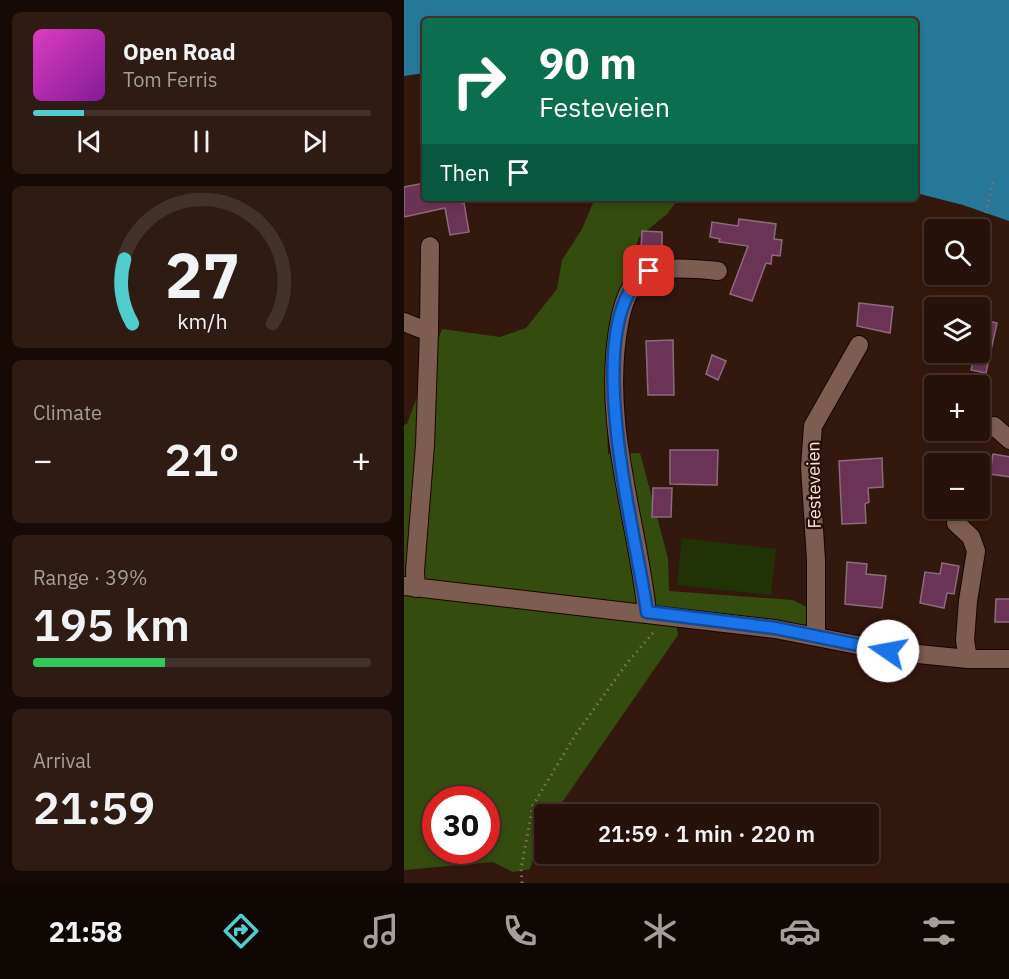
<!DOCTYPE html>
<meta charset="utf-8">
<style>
:root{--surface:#26120a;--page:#2e1b13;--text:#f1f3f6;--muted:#a49e9c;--line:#42322b;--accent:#52cdcd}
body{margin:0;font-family:"IBM Plex Sans",sans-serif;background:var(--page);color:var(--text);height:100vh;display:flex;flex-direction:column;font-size:22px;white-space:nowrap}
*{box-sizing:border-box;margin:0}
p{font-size:20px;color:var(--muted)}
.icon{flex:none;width:33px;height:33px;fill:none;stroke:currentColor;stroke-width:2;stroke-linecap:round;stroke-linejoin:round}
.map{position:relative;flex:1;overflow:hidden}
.side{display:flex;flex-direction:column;gap:12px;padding:12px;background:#150a06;width:404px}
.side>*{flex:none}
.hud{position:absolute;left:18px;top:18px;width:496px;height:183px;border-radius:6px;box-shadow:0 3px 9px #0003,0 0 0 2px var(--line);background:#0b6e4f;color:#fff;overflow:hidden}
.buttons{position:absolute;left:520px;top:219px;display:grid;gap:12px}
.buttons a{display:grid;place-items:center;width:66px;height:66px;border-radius:6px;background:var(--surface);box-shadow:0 3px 9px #0003,0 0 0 2px var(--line);font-size:30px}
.speed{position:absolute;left:18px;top:786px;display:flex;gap:12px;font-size:30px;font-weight:700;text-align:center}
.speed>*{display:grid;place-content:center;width:78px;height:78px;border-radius:50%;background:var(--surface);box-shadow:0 3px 9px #0003,0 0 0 2px var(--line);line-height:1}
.speed .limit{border:9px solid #d22;background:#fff;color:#111}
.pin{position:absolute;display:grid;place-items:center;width:51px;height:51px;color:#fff;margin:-26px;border-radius:12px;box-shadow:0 3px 9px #0006}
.me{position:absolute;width:66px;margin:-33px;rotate:282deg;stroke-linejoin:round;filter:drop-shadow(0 0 4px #0008)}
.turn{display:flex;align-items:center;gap:21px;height:126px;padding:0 18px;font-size:27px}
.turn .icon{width:78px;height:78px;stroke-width:2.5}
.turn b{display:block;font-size:42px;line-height:51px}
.then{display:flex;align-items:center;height:57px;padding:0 18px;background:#0003;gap:12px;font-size:22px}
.big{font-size:45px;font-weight:600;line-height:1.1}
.side .card{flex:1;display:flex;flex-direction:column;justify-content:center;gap:9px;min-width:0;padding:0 21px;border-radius:9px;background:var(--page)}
.side .dial{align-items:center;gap:0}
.dial svg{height:156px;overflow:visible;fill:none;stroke:var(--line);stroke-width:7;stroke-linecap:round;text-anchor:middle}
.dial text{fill:var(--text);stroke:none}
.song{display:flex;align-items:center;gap:18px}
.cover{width:72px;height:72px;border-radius:9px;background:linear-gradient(135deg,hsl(310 70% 55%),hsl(290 70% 35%))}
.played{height:6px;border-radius:3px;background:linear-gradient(90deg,var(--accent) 15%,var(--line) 15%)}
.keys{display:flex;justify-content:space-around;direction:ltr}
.heat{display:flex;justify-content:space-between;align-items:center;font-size:33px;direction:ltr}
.charge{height:9px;border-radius:4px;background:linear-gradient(90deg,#34c759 39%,var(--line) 0)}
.trip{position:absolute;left:130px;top:804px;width:345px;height:60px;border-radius:6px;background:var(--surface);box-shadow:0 3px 9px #0003,0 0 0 2px var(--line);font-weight:600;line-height:60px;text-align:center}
.dock{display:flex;height:96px;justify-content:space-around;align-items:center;background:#0f0704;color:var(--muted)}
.dock .icon{width:42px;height:42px}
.dock .selected{color:var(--accent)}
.dock b{font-size:27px;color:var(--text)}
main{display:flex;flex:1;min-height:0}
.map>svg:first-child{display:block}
</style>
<main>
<section class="side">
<div class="card">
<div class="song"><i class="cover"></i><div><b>Open Road</b><p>Tom Ferris</p></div></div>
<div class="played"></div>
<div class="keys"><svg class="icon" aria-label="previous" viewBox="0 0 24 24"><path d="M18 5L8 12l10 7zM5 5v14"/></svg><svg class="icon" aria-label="pause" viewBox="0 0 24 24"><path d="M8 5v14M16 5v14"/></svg><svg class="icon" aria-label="next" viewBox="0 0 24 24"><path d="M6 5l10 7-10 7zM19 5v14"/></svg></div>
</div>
<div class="card dial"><svg viewBox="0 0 100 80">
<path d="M14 69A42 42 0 1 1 86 69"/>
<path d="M14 69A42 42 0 0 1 10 36" stroke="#52cdcd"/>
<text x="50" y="56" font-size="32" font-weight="700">27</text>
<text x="50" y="72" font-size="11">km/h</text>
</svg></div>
<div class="card"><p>Climate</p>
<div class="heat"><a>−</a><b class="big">21°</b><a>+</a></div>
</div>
<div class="card"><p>Range · 39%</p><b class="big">195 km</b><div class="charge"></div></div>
<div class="card"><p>Arrival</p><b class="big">21:59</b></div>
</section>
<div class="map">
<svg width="606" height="883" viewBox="0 0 606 883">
<rect width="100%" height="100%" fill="#33180e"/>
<path fill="#213205" d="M278,538L372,549L367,595L273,585Z"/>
<path fill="#344d0e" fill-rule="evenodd" d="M191,198H275L263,214L235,237L213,302L201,364L204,454L236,453L264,558L265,591L389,600L404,608V626L270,611L274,635L150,814H141C141,831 131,851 126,869L109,872L89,862L0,870V425L3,424L38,329L96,337L122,328L153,289L158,260L178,229ZM32,800H82V850H32Z"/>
<path fill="#267998" d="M0,0H605V221L559,205L512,193V21H21V73L0,76Z"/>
<path fill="#6b3456" stroke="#8b6b7d" stroke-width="1.5" d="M21,183V198H56L57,203H60L65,232L46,235L41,208L0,217V187Z
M335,219L372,224L370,239L378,240L376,256L368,255L367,264L362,263L348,301L326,294L344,246L315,242L316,239L306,237L308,222L334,226Z
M238,231L258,232V250L237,249Z
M455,303L489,307L486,333L453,326Z
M576,319L593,323L582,373L567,370L571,352H576Z
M269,340L270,395H244L242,341Z
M308,355L322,361L314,380L302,374Z
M266,450H314L313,485L266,484Z
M589,454L606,457V477L586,474Z
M478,458L479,487L464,488L465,502L461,504L462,523L438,524L435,461Z
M249,488H268L267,517H248Z
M443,562L463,564L462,574L482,576L478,608L441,604Z
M538,563L555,566L550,594L543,593L540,608L516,603L521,572L536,574Z
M592,599H606V622H591Z"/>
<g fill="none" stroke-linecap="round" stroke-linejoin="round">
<g stroke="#1a0300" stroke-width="20">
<path id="minor" d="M0,322L25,332L21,445L11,571L12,588
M25,332L26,246
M590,426L606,440
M552,523L567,537L572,551L564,601L561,640L564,659
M0,586L371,629L484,651L564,659H606
M243,612C232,513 196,420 216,319C219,305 225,285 238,275C252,265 296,269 314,271
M412,636V560L406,467L409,426L455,345"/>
</g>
<path stroke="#876f67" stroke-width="3" stroke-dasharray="1.5 4.5" stroke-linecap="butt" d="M582,213L589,182
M118,883L117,869L129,805L172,734L223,663L249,633"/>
<use href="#minor" stroke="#7e5d51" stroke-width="18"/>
</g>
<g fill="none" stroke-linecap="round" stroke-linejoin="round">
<g stroke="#114b97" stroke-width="15">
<path id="route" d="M245,271C171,316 234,541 243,612L371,628L484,651"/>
</g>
<use href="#route" stroke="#1a73e8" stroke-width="10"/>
</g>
<g text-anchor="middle" stroke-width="4.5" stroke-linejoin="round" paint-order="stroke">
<g font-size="18" fill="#fbe7e0" stroke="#290e05">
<text transform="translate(410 485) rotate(-91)" y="6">Festeveien</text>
</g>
</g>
</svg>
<div class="buttons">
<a><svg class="icon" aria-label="search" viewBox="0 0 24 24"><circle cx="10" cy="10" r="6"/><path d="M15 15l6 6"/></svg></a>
<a><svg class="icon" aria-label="layers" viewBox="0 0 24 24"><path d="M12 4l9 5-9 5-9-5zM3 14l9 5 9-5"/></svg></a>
<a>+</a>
<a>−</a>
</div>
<div class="speed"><div class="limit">30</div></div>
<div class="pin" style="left:245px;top:271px;background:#d93025"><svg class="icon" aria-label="arrive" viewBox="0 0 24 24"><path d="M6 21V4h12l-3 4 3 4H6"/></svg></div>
<svg class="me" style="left:484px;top:651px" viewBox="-20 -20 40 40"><circle r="19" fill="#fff"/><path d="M0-13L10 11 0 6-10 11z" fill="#1a73e8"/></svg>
<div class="trip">21:59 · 1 min · 220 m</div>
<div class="hud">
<div class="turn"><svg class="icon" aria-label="right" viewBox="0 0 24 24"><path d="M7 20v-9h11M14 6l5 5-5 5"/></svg><div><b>90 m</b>Festeveien</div></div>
<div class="then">Then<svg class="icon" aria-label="arrive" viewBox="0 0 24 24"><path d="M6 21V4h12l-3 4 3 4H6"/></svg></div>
</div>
</div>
</main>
<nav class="dock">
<b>21:58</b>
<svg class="icon selected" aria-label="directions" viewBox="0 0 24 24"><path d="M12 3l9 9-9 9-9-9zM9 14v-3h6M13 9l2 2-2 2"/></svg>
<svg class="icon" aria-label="music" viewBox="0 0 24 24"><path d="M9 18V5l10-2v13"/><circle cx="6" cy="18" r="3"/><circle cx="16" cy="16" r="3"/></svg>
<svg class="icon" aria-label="phone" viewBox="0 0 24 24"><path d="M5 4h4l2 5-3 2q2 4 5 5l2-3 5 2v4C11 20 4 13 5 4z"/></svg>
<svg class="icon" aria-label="climate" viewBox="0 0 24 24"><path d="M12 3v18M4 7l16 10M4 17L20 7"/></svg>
<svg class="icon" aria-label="car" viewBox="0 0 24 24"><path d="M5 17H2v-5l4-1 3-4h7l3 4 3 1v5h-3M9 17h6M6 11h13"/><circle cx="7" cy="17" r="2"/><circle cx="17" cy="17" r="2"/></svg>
<svg class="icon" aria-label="filters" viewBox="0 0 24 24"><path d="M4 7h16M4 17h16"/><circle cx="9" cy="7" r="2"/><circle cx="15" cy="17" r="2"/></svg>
</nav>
